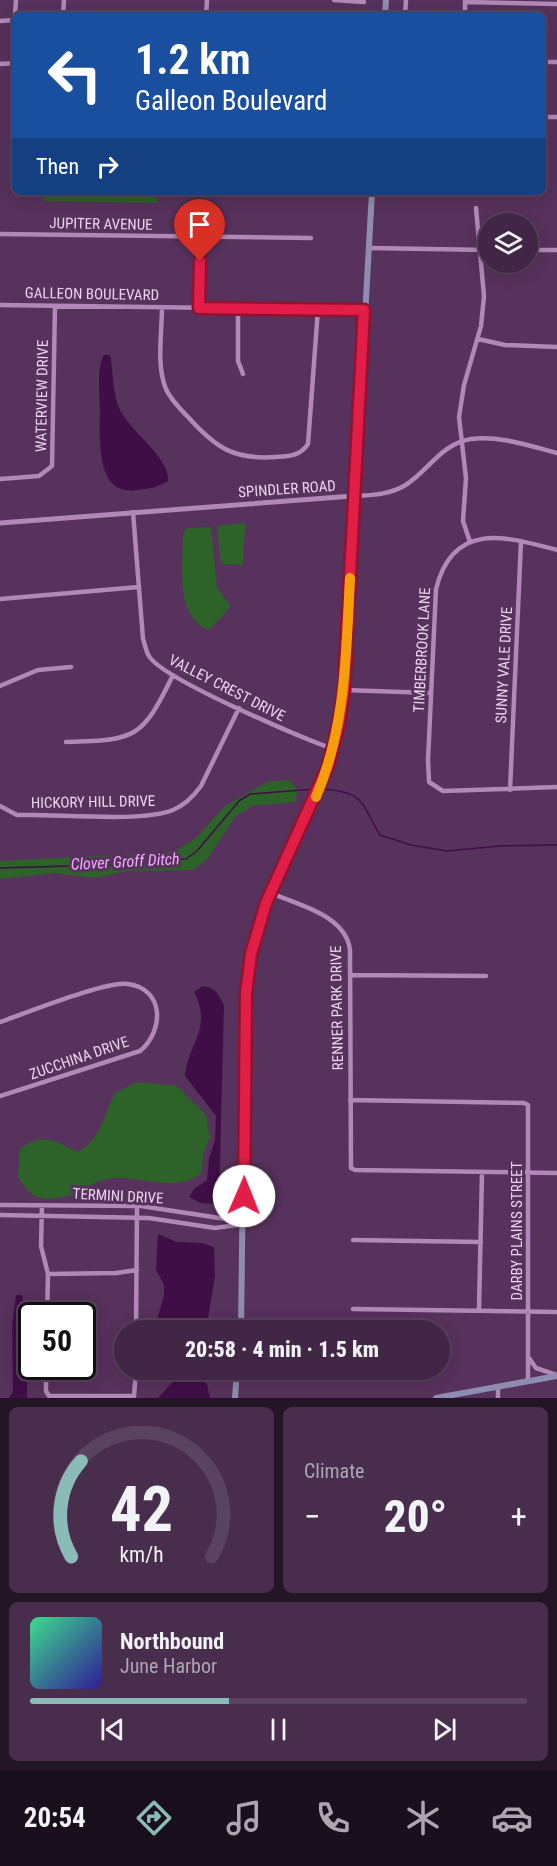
<!DOCTYPE html>
<meta charset="utf-8">
<style>
:root{--surface:#412645;--page:#482e4c;--text:#f1f3f6;--muted:#aea5b3;--line:#5a435e;--accent:#8bbbb9}
body{margin:0;font-family:"Roboto Condensed",sans-serif;background:var(--page);color:var(--text);height:100vh;display:flex;flex-direction:column;font-size:22px;white-space:nowrap}
*{box-sizing:border-box;margin:0}
p{font-size:20px;color:var(--muted)}
.icon{flex:none;width:33px;height:33px;fill:none;stroke:currentColor;stroke-width:2;stroke-linecap:round;stroke-linejoin:round}
.map{position:relative;height:1398px;overflow:hidden}
.drawer{display:flex;flex-direction:column;gap:9px;padding:9px;background:#241526;flex:1}
.drawer>*{flex:none}
.top-card{position:absolute;left:12px;top:12px;width:534px;height:183px;border-radius:9px;box-shadow:0 3px 15px #0003,0 0 0 2px var(--line);background:#1a4fa0;color:#fff;overflow:hidden}
.tools{position:absolute;left:478px;top:213px;display:grid;gap:12px}
.tools a{display:grid;place-items:center;width:60px;height:60px;border-radius:50%;background:var(--surface);box-shadow:0 3px 15px #0003,0 0 0 2px var(--line);font-size:30px}
.speed{position:absolute;left:18px;top:1302px;display:flex;gap:12px;font-size:30px;font-weight:700;text-align:center}
.speed>*{display:grid;place-content:center;width:78px;height:78px;border-radius:50%;background:var(--surface);box-shadow:0 3px 15px #0003,0 0 0 2px var(--line);line-height:1}
.speed .limit{border:3px solid #111;border-radius:9px;background:#fff;color:#111}
.pin{position:absolute;display:grid;place-items:center;width:51px;height:51px;color:#fff;margin:-62px -26px;border-radius:50% 50% 50% 0;rotate:-45deg;box-shadow:0 0 6px #0007}
.pin .icon{rotate:45deg}
.me{position:absolute;width:66px;margin:-33px;rotate:1deg;stroke-linejoin:round;filter:drop-shadow(0 0 4px #0008)}
.turn{display:flex;align-items:center;gap:21px;height:126px;padding:0 24px;font-size:27px}
.turn .icon{width:78px;height:78px;stroke-width:2.5}
.turn b{display:block;font-size:42px;line-height:51px}
.then{display:flex;align-items:center;height:57px;padding:0 24px;background:#0003;gap:12px;font-size:22px}
.big{font-size:45px;font-weight:800;line-height:1.1}
.drawer .card{flex:1;display:flex;flex-direction:column;justify-content:center;gap:9px;min-width:0;padding:0 21px;border-radius:9px;background:var(--page)}
.drawer .dial{align-items:center;gap:0}
.dial svg{height:156px;overflow:visible;fill:none;stroke:var(--line);stroke-width:7;stroke-linecap:round;text-anchor:middle}
.dial text{fill:var(--text);stroke:none}
.song{display:flex;align-items:center;gap:18px}
.cover{width:72px;height:72px;border-radius:9px;background:linear-gradient(135deg,hsl(150 70% 55%),hsl(250 70% 35%))}
.played{height:6px;border-radius:3px;background:linear-gradient(90deg,var(--accent) 40%,var(--line) 40%)}
.keys{display:flex;justify-content:space-around;direction:ltr}
.heat{display:flex;justify-content:space-between;align-items:center;font-size:33px;direction:ltr}
.drawer .tiles{flex:1;display:grid;gap:9px;grid-template-columns:1fr 1fr}
.card:last-child{grid-column:span 2}
.trip{position:absolute;left:114px;top:1320px;width:336px;height:60px;border-radius:30px;background:var(--surface);box-shadow:0 3px 15px #0003,0 0 0 2px var(--line);font-weight:800;line-height:60px;text-align:center}
.tabs{display:flex;height:96px;justify-content:space-around;align-items:center;background:#1a0f1c;color:var(--muted)}
.tabs .icon{width:42px;height:42px}
.tabs .active{color:var(--accent)}
.tabs b{font-size:27px;color:var(--text)}
.map>svg:first-child{display:block}
</style>
<div class="map">
<svg width="557" height="1398" viewBox="0 0 557 1398">
<rect width="100%" height="100%" fill="#57325c"/>
<path fill="#2d6229" d="M43,192H156L158,203L43,201Z
M245,523L243,565L221,564L217,526Z
M211,527L217,588L231,606L209,630C174,617 183,563 183,533L187,528Z
M289,780L298,790L295,802L252,806L235,817L205,862L192,870L127,871L95,878L55,873L0,879V861L173,852L195,839L225,806L267,782Z
M137,1082L177,1086L206,1115L210,1137L203,1154L202,1172C182,1193 141,1177 116,1178C86,1179 70,1206 37,1197C29,1195 23,1184 18,1177L20,1149C42,1132 56,1141 77,1152C102,1140 103,1115 115,1093Z"/>
<path fill="#400e47" d="M104,355H110L111,359C113,375 113,395 120,410C131,432 170,458 168,481C158,487 149,489 137,490C95,497 100,439 100,411C100,395 96,370 104,355Z
M203,986C216,988 219,994 224,1006L219,1200L217,1204L201,1203L189,1197L194,1189L207,1180L209,1159L215,1140L216,1116L185,1076C188,1043 213,1029 194,992Z
M158,1234L177,1242L202,1243L214,1247L215,1276L206,1330H154L164,1295V1285L156,1270Z
M16,1295H22L29,1326L27,1335V1398H9L13,1392L12,1326Z
M192,1374L207,1384L210,1398H158L178,1376Z"/>
<g fill="none" stroke-linecap="round" stroke-linejoin="round">
<path stroke="#400e47" stroke-width="1.5" d="M321,789C365,792 359,800 380,835L411,845L447,851L500,846L557,845
M0,868L103,865L186,859L197,851L239,801L250,794L316,789"/>
<path stroke="#b188b7" stroke-width="4.5" d="M334,0L364,2
M465,2L557,4
M15,15L16,0
M63,15L64,0
M206,15L207,0
M405,15L406,0
M465,15V0
M0,21L15,20
M543,62H557
M0,64L15,63
M543,117H557
M0,234L311,238
M368,248L489,250
M528,250H557
M0,305L364,310
M162,307C162,333 156,365 166,389C171,400 181,410 189,418C216,448 234,460 276,457C290,456 300,456 308,444L318,309
M199,308L200,238
M238,308V361L243,374
M478,339L505,345L557,347
M0,479L39,476L52,466L55,306
M354,496C371,495 388,495 404,486C428,472 440,444 471,439C499,435 530,446 557,453
M133,512L143,639C145,644 146,652 149,656C162,679 302,738 333,749
M470,542L463,521L466,478L459,417L464,385L481,326L484,296L476,208
M557,550C505,536 453,521 436,589L428,760L429,782L443,791L557,787
M0,599L139,587
M0,686L38,670L71,667
M344,690L431,693
M66,742C136,740 142,739 173,675
M510,790L521,541
M0,806L17,815H32C67,815 143,822 173,810C185,805 193,797 201,786L239,708
M271,893C298,905 346,915 350,950L351,1168L355,1170L557,1173
M350,975L486,976
M0,1022C27,1013 105,981 128,984C165,989 164,1031 140,1051L0,1096
M350,1100L524,1103L528,1105V1381
M0,1205L141,1206L226,1219L232,1224
M42,1205L41,1246L48,1274L47,1316
M0,1215L149,1218L215,1228L244,1224
M353,1240L481,1242
M48,1274L116,1273L137,1270
M353,1309L557,1312
M479,1310L482,1172
M136,1330L137,1206
M529,1358L536,1368L557,1375
M46,1366V1391L49,1396H134L136,1370
M498,1386V1398"/>
<path stroke="#b188b7" stroke-width="5" d="M0,523L353,496"/>
<path stroke="#8e8cb0" stroke-width="6" d="M385,15L386,0
M241,1330L245,1015L249,969L257,929L328,766L339,723L344,690L372,192
M235,1398L237,1370
M436,1398L557,1376"/>
</g>
<g fill="none" stroke-linecap="round" stroke-linejoin="round">
<g stroke="#92132f" stroke-width="15">
<path id="route" d="M200,261L199,308L364,310L344,690L339,723L328,766L266,903L251,954L246,994L244,1196"/>
</g>
<use href="#route" stroke="#e11d48" stroke-width="10"/>
<path stroke="#f59e0b" stroke-width="10" d="M316,797C346,727 346,654 350,578"/>
</g>
<g text-anchor="middle" stroke-width="6" stroke-linejoin="round" paint-order="stroke">
<g font-size="15" fill="#ead4ed" stroke="#57325c">
<text transform="translate(101 224) rotate(1)" y="5">JUPITER AVENUE</text>
<text transform="translate(92 294) rotate(1)" y="5">GALLEON BOULEVARD</text>
<text transform="translate(42 396) rotate(-89)" y="5">WATERVIEW DRIVE</text>
<text transform="translate(287 489) rotate(-4)" y="5">SPINDLER ROAD</text>
<text transform="translate(422 650) rotate(-87)" y="5">TIMBERBROOK LANE</text>
<text transform="translate(504 665) rotate(-87)" y="5">SUNNY VALE DRIVE</text>
<text transform="translate(227 688) rotate(27)" y="5">VALLEY CREST DRIVE</text>
<text transform="translate(93 802) rotate(-1)" y="5">HICKORY HILL DRIVE</text>
<text transform="translate(337 1008) rotate(-91)" y="5">RENNER PARK DRIVE</text>
<text transform="translate(79 1058) rotate(-19)" y="5">ZUCCHINA DRIVE</text>
<text transform="translate(118 1196) rotate(3)" y="5">TERMINI DRIVE</text>
<text transform="translate(517 1231) rotate(-90)" y="5">DARBY PLAINS STREET</text>
</g>
<g font-size="16" font-style="italic" fill="#f4aaff" stroke="#57325c">
<text transform="translate(125 861) rotate(-3)" y="6">Clover Groff Ditch</text>
</g>
</g>
</svg>
<div class="tools">
<a><svg class="icon" aria-label="layers" viewBox="0 0 24 24"><path d="M12 4l9 5-9 5-9-5zM3 14l9 5 9-5"/></svg></a>
</div>
<div class="speed"><div class="limit">50</div></div>
<div class="pin" style="left:200px;top:261px;background:#d93025"><svg class="icon" aria-label="arrive" viewBox="0 0 24 24"><path d="M6 21V4h12l-3 4 3 4H6"/></svg></div>
<svg class="me" style="left:244px;top:1196px" viewBox="-20 -20 40 40"><circle r="19" fill="#fff"/><path d="M0-13L10 11 0 6-10 11z" fill="#e11d48"/></svg>
<div class="trip">20:58 · 4 min · 1.5 km</div>
<div class="top-card">
<div class="turn"><svg class="icon" aria-label="left" viewBox="0 0 24 24"><path d="M17 20v-9H6M10 6l-5 5 5 5"/></svg><div><b>1.2 km</b>Galleon Boulevard</div></div>
<div class="then">Then<svg class="icon" aria-label="right" viewBox="0 0 24 24"><path d="M7 20v-9h11M14 6l5 5-5 5"/></svg></div>
</div>
</div>
<section class="drawer">
<div class="tiles">
<div class="card dial"><svg viewBox="0 0 100 80">
<path d="M14 69A42 42 0 1 1 86 69"/>
<path d="M14 69A42 42 0 0 1 19 20" stroke="#8bbbb9"/>
<text x="50" y="56" font-size="32" font-weight="700">42</text>
<text x="50" y="72" font-size="11">km/h</text>
</svg></div>
<div class="card"><p>Climate</p>
<div class="heat"><a>−</a><b class="big">20°</b><a>+</a></div>
</div>
<div class="card">
<div class="song"><i class="cover"></i><div><b>Northbound</b><p>June Harbor</p></div></div>
<div class="played"></div>
<div class="keys"><svg class="icon" aria-label="previous" viewBox="0 0 24 24"><path d="M18 5L8 12l10 7zM5 5v14"/></svg><svg class="icon" aria-label="pause" viewBox="0 0 24 24"><path d="M8 5v14M16 5v14"/></svg><svg class="icon" aria-label="next" viewBox="0 0 24 24"><path d="M6 5l10 7-10 7zM19 5v14"/></svg></div>
</div>
</div>
</section>
<nav class="tabs">
<b>20:54</b>
<svg class="icon active" aria-label="directions" viewBox="0 0 24 24"><path d="M12 3l9 9-9 9-9-9zM9 14v-3h6M13 9l2 2-2 2"/></svg>
<svg class="icon" aria-label="music" viewBox="0 0 24 24"><path d="M9 18V5l10-2v13"/><circle cx="6" cy="18" r="3"/><circle cx="16" cy="16" r="3"/></svg>
<svg class="icon" aria-label="phone" viewBox="0 0 24 24"><path d="M5 4h4l2 5-3 2q2 4 5 5l2-3 5 2v4C11 20 4 13 5 4z"/></svg>
<svg class="icon" aria-label="climate" viewBox="0 0 24 24"><path d="M12 3v18M4 7l16 10M4 17L20 7"/></svg>
<svg class="icon" aria-label="car" viewBox="0 0 24 24"><path d="M5 17H2v-5l4-1 3-4h7l3 4 3 1v5h-3M9 17h6M6 11h13"/><circle cx="7" cy="17" r="2"/><circle cx="17" cy="17" r="2"/></svg>
</nav>
